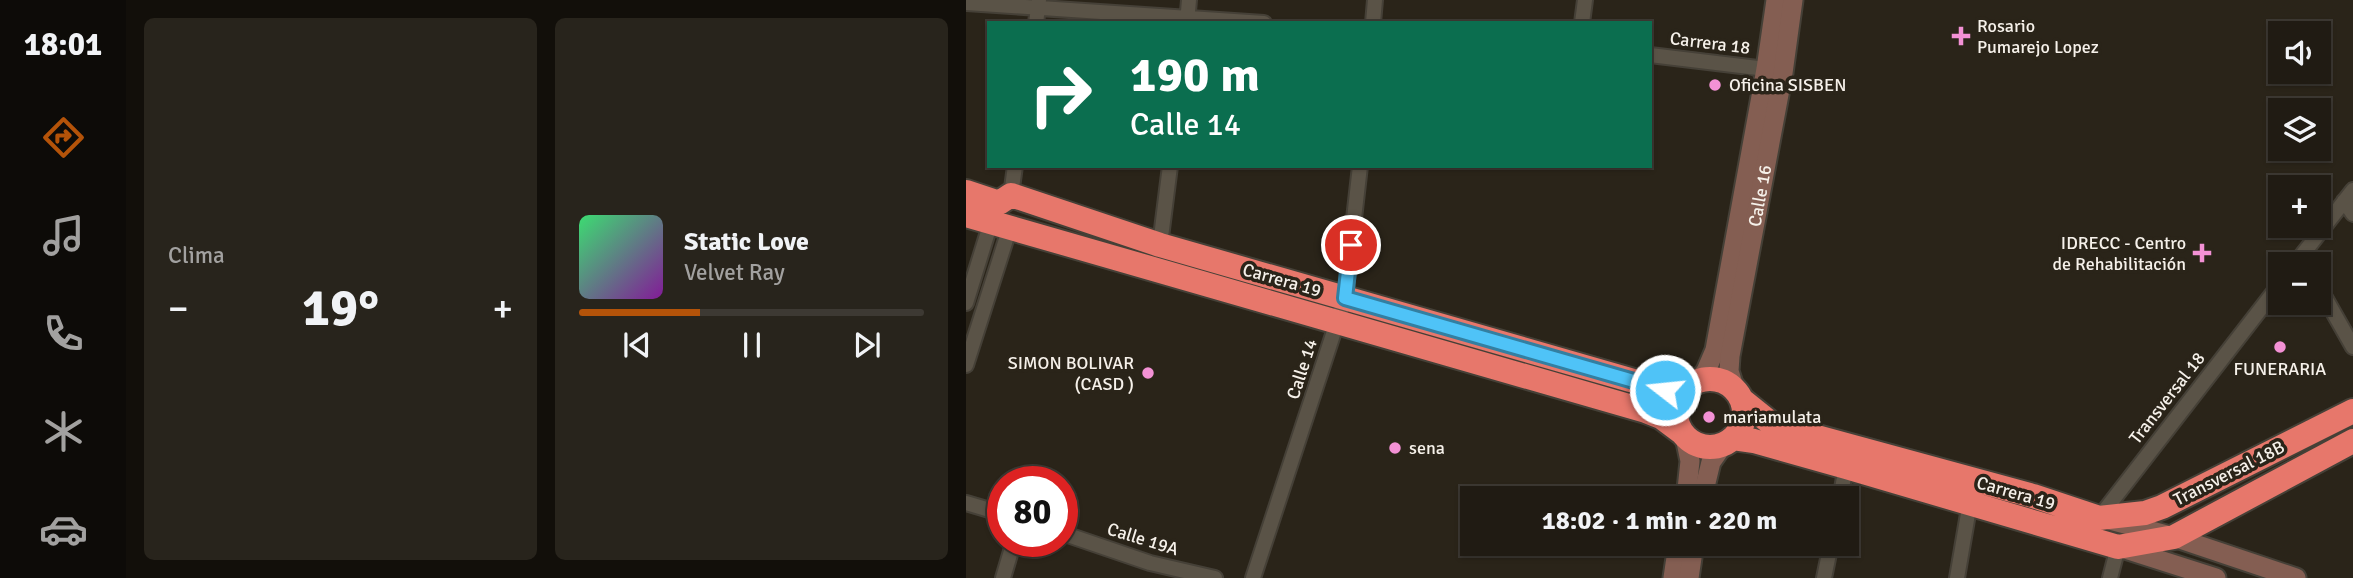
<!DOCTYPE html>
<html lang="es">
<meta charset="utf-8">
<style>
:root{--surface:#201b13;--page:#28241c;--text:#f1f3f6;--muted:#a2a1a0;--line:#3d3933;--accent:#b45309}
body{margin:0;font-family:Signika,sans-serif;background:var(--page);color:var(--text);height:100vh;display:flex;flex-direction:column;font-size:26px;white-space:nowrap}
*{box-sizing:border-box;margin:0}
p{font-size:23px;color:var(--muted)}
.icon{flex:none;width:38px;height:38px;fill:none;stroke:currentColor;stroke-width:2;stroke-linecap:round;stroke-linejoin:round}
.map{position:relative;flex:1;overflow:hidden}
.sheet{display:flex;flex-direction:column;gap:18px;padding:18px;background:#120f0a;width:840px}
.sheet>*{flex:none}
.guide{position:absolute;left:21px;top:21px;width:665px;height:147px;border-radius:0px;box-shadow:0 2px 5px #0004,0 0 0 2px var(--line);background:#0b6e4f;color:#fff;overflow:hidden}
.controls{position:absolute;left:1302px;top:21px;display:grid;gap:14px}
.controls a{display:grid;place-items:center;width:63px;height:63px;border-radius:0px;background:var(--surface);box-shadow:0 2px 5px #0004,0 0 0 2px var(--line);font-size:35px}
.speed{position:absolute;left:21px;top:466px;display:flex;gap:14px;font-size:35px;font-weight:700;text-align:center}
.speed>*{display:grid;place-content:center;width:91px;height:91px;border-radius:50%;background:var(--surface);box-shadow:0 2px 5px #0004,0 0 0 2px var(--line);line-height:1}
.speed .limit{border:10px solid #d22;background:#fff;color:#111}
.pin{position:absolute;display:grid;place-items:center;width:60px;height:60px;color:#fff;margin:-30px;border:4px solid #fff;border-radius:50%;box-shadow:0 2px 7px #0007}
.me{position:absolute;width:77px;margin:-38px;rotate:286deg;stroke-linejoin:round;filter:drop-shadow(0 0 5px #0008)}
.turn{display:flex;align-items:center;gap:24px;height:147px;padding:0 28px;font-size:32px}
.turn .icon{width:91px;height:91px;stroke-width:2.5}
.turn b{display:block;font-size:49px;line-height:60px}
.big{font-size:52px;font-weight:700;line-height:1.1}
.sheet .card{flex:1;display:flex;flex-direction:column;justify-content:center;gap:10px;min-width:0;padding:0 24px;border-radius:10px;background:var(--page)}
.song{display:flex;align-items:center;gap:21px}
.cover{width:84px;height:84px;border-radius:10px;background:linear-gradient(135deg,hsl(140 70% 55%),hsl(290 70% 35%))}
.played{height:7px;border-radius:4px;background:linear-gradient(90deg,var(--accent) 35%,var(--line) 35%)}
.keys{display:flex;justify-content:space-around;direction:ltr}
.heat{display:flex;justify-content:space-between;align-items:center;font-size:38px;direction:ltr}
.sheet .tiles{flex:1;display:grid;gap:18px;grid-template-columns:repeat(2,1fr)}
.trip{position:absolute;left:494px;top:486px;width:399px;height:70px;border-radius:0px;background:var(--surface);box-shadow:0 2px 5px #0004,0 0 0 2px var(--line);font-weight:700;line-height:70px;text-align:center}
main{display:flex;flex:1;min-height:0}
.tab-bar{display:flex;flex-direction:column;width:126px;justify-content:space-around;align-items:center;background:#0d0b08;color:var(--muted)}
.tab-bar .icon{width:49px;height:49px}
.tab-bar .on{color:var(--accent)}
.tab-bar b{font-size:32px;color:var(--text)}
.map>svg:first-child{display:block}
</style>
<main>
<nav class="tab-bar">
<b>18:01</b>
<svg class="icon on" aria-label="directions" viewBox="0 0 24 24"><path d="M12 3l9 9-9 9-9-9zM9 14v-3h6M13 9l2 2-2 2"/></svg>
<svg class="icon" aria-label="music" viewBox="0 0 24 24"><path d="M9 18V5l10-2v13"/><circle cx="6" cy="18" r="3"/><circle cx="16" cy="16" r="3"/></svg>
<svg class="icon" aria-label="phone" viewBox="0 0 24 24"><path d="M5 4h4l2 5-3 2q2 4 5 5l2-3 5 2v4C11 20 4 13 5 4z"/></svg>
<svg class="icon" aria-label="climate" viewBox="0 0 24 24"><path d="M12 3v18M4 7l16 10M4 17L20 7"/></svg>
<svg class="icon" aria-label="car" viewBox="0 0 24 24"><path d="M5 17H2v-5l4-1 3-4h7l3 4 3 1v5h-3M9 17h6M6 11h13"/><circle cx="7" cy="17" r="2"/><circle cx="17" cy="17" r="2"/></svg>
</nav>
<section class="sheet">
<div class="tiles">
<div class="card"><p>Clima</p>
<div class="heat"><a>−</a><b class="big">19°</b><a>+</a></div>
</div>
<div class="card">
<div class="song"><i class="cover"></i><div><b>Static Love</b><p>Velvet Ray</p></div></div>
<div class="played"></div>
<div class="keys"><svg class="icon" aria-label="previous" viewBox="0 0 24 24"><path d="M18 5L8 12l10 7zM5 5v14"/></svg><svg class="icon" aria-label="pause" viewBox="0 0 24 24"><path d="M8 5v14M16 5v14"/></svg><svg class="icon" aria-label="next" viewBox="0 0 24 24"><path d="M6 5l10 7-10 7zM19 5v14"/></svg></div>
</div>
</div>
</section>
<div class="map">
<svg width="1387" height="578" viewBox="0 0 1387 578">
<rect width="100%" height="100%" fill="#2a2419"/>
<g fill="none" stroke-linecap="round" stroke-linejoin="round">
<g stroke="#454037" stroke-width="18">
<path id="street" d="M0,3L298,23
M70,23L73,0
M221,23L223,0
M407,23L409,0
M616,23L619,0
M684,55L800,69
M45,195L49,166
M1378,201L1387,214
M194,245L204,166
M1329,264L1387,190
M1353,287L1387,347
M0,303L25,222
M0,365L44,227
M874,499L880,467
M0,503L37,514
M1132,519L1314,284
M96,533L184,563L249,578
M37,578L48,541
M287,578L379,298L394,166
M858,578L865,544
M991,578L1004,502
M1144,578L1152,547"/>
</g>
<g stroke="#454037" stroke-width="23">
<g id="secondary">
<path d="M731,382L740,371L749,350L800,69L810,0"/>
<path id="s1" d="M769,390L763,371L764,356L817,73L827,0"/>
<path d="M719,437L724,461L720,499"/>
<path d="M736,499L745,462L757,445"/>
<path d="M1144,520L1208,537L1330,578"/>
<path d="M1153,547L1250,578"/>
<path d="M707,578L712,544"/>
<path d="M723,578L728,544"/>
</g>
</g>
<g stroke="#454037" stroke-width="28">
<path id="highway" d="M0,192L33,203L45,195L194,245L699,390H718
M0,215L680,411L695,417L715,432
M710 413a34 34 0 1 1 68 0a34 34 0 1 1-68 0Z
M776,400L807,425L1067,496L1133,518L1179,513L1196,507L1387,411
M767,438L788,441L880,467L1152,547L1208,537L1387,441"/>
</g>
<use href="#street" stroke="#5a5347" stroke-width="14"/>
<use href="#secondary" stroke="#845e52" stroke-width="19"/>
<use href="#highway" stroke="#e7776b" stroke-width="24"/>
</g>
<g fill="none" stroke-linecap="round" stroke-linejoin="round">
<g stroke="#337fa1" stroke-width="18">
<path id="route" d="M385,245L379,298L699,390"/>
</g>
<use href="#route" stroke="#4fc3f7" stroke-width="12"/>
</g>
<g fill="#f391d5" stroke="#2a2419" stroke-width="2.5">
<path d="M991.5 25.5h7v7h7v7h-7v7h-7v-7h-7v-7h7z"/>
<circle cx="749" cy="85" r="7"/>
<path d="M1232.5 242.5h7v7h7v7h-7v7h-7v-7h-7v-7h7z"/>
<circle cx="1314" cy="347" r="7"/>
<circle cx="182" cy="373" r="7"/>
<circle cx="743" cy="417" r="7"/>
<circle cx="429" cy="448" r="7"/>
</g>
<g text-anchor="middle" stroke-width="7" stroke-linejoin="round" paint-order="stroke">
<g font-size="18" fill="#f6f1ea" stroke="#2a2419" text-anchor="start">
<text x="1011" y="32">Rosario<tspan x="1011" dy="21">Pumarejo Lopez</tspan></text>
<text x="763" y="91">Oficina SISBEN</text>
<text x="1220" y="249" text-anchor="end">IDRECC - Centro<tspan x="1220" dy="21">de Rehabilitación</tspan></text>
<text x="168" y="369" text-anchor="end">SIMON BOLIVAR<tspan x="168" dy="21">(CASD )</tspan></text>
<text x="1314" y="375" text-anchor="middle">FUNERARIA</text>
<text x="757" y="423">mariamulata</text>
<text x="443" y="454">sena</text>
</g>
<g font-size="18" fill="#f6f1ea" stroke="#2a2419">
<text transform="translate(744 43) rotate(7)" y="6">Carrera 18</text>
<text dy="6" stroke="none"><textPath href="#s1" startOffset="198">Calle 16</textPath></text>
<text transform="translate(316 280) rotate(16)" y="6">Carrera 19</text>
<text transform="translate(336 369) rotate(-72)" y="6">Calle 14</text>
<text transform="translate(1201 398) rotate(-52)" y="6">Transversal 18</text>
<text transform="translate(1263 473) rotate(-27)" y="6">Transversal 18B</text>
<text transform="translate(1050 493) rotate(16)" y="6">Carrera 19</text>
<text transform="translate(177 539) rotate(17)" y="6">Calle 19A</text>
</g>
</g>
</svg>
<div class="controls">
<a><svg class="icon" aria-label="sound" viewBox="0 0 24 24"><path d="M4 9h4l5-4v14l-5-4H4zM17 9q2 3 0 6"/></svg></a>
<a><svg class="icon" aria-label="layers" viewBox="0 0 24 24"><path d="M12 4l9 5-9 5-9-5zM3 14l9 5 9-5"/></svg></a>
<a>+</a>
<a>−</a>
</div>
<div class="speed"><div class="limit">80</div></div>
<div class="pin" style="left:385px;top:245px;background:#d93025"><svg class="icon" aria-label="arrive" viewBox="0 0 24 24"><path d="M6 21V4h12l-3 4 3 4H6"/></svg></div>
<svg class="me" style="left:699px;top:390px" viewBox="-20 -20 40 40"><circle r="17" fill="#4fc3f7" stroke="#fff" stroke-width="3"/><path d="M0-11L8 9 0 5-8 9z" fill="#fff"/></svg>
<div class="trip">18:02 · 1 min · 220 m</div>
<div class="guide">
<div class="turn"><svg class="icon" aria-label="right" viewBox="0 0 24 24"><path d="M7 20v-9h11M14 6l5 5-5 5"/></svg><div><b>190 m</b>Calle 14</div></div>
</div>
</div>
</main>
